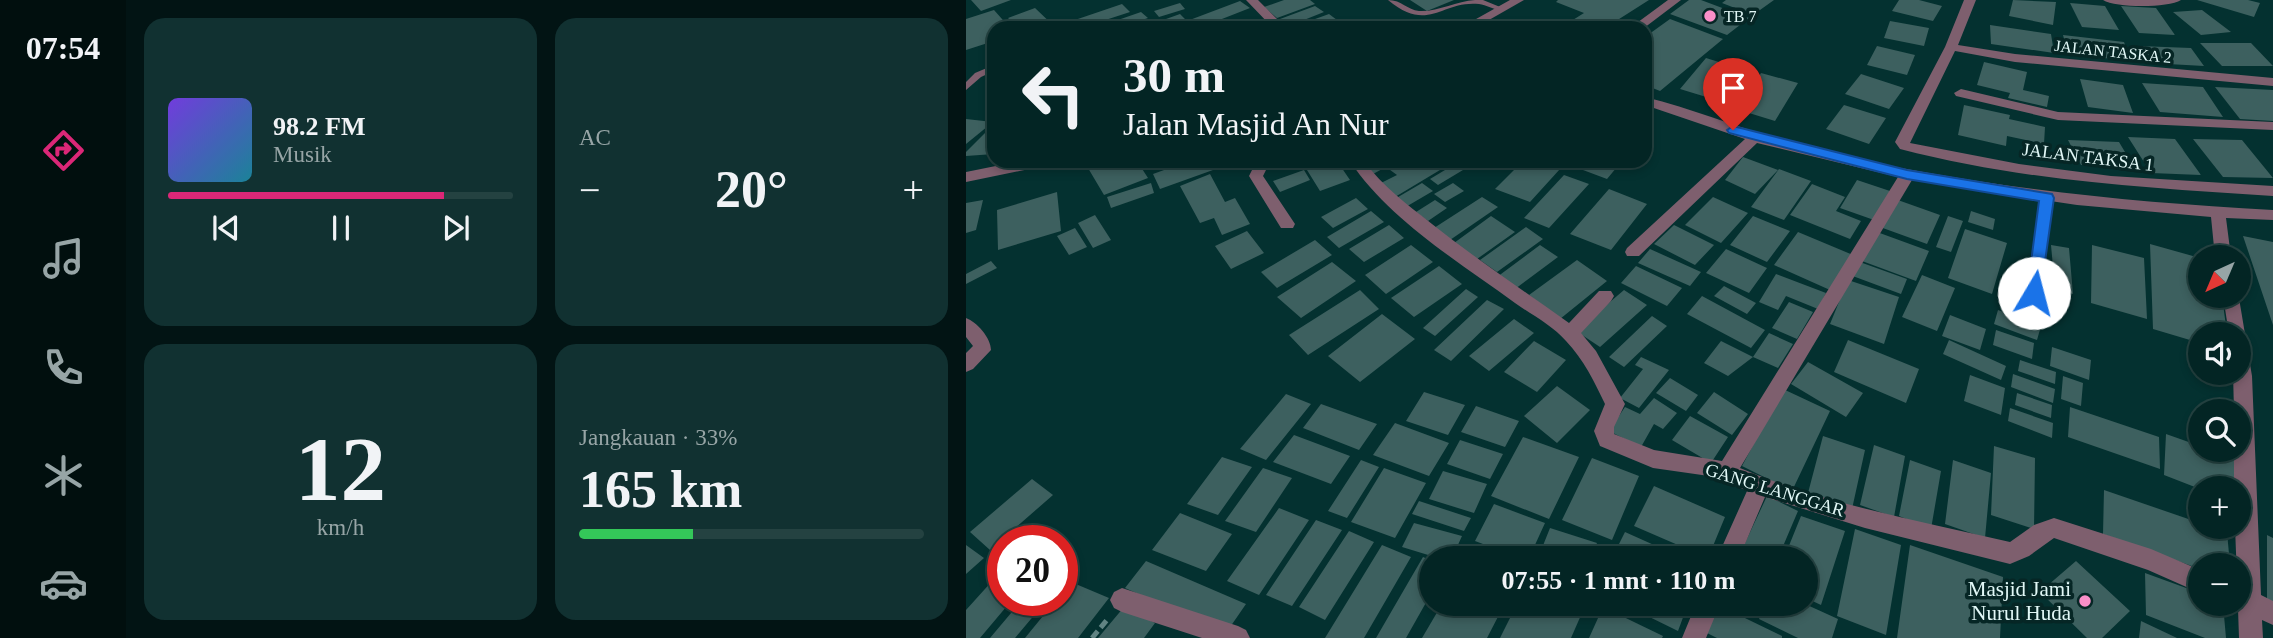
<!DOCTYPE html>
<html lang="id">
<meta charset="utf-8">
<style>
:root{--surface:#032524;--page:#113131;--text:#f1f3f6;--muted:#97a5a6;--line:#244241;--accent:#db2777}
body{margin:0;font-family:"Times New Roman",serif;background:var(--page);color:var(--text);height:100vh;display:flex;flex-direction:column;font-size:26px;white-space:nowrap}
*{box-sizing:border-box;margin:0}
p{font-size:23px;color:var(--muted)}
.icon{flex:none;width:38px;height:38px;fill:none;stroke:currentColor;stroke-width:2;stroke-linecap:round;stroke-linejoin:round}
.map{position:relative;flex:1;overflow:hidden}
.details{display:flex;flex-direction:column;gap:18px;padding:18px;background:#021414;width:840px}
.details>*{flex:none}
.hud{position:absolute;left:21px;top:21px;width:665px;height:147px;border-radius:21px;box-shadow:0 4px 10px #0003,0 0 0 2px var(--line);background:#032524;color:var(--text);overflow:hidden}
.needle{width:46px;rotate:224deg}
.controls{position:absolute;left:1222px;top:245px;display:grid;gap:14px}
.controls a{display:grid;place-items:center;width:63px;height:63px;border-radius:50%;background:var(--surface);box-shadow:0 4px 10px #0003,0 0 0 2px var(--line);font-size:35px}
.speed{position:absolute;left:21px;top:525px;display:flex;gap:14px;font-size:35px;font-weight:700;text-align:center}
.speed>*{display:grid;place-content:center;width:91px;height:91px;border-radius:50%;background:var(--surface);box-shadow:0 4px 10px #0003,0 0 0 2px var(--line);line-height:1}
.speed .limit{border:10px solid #d22;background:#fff;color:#111}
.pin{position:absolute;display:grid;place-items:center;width:60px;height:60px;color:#fff;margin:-72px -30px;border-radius:50% 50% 50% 0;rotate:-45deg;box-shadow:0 0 7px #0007}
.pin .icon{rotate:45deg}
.me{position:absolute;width:77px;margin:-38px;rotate:8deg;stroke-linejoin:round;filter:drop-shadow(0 0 5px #0008)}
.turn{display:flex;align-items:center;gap:24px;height:147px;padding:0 21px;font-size:32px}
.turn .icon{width:91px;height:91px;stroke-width:2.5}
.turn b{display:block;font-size:49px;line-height:60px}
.big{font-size:52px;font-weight:800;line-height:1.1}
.details .card{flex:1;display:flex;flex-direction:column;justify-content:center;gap:10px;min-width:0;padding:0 24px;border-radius:21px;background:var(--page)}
.details .dial{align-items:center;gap:0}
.dial b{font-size:91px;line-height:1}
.song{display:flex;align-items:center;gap:21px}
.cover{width:84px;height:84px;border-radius:10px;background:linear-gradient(135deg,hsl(260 70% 55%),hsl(190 70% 35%))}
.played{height:7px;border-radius:4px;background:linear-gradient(90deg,var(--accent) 80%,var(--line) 80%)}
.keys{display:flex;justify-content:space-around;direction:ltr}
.heat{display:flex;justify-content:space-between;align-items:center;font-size:38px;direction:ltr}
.charge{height:10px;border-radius:5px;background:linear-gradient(90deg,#34c759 33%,var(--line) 0)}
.details .tiles{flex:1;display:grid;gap:18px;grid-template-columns:repeat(2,1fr)}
.trip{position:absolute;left:453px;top:546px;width:399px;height:70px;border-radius:35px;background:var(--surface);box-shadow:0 4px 10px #0003,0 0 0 2px var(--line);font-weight:800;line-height:70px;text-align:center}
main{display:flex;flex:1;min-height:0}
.tab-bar{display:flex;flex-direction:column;width:126px;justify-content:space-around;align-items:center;background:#010f0e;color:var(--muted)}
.tab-bar .icon{width:49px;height:49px}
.tab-bar .active{color:var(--accent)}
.tab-bar b{font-size:32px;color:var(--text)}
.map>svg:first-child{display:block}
</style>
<main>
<nav class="tab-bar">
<b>07:54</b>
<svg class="icon active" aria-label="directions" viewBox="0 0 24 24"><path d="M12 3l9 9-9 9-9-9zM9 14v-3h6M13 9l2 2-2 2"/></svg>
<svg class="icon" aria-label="music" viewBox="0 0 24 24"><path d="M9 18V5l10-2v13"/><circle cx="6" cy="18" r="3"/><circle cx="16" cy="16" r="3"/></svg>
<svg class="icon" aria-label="phone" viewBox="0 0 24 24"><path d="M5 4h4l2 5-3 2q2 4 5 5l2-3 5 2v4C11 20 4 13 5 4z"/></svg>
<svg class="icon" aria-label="climate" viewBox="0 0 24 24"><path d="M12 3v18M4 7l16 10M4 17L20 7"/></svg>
<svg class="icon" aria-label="car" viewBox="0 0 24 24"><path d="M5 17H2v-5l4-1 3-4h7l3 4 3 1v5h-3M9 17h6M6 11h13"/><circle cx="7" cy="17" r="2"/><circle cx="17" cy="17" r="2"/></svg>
</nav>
<section class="details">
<div class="tiles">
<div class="card">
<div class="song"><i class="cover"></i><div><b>98.2 FM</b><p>Musik</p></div></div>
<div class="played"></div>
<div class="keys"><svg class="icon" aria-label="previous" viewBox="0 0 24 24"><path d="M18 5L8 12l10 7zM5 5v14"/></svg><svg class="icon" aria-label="pause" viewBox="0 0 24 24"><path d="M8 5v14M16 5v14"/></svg><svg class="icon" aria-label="next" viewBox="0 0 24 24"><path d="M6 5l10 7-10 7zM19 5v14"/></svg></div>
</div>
<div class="card"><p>AC</p>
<div class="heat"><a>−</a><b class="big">20°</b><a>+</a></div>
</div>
<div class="card dial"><b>12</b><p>km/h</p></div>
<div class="card"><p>Jangkauan · 33%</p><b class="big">165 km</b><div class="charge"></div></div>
</div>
</section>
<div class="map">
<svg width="1307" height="638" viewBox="0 0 1307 638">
<rect width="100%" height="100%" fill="#043130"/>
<path fill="#3d605f" d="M5,0H45L15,11Z
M318,0H344L349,4L311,18L298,7Z
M444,0H488L461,11Z
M592,0H683L639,28H594L618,13L590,2Z
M723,0H735L783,18L761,35L704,14Z
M760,0H808L787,15L756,3Z
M933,0H953L976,6L967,21L926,11Z
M1047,0L1090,2L1087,25L1043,16Z
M1231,0H1282L1294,3L1288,17Z
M274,1L284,8L233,28H210L200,19L214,14L221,21Z
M214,3L219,9L193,17L188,11Z
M1104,3L1139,6L1153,30L1116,27Z
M156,4L164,12L115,28H107L103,22Z
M349,6L358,12L323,26L314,19Z
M1155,6L1190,8L1209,35L1173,33Z
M69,8L90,28H52L42,18Z
M28,10L44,28H28V41L0,50V19Z
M1236,10L1265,32L1235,35L1207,12Z
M175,12L182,18L155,27L149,21Z
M363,14L371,20L350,28H324Z
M185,19L190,24L180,28H161Z
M704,19L757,39L694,91L679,85V37Z
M924,21L963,28L958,46L918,38Z
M1024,25L1085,34L1088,53L1025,44Z
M1097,35L1158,42L1165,61L1102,54Z
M1234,43H1285L1307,66H1256Z
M911,46L949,55L941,75L901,65Z
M1173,46L1225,48L1238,66L1184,63Z
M740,58L785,72L760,103L714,89Z
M1018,62L1061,72L1057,90L1083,96L1081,107L1042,98L1044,93L1011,85Z
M795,73L832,83L809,121L770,109Z
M895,74L938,88L923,109L879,94Z
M1114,79L1157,85L1167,113L1122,107Z
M1176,83L1237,87L1257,117L1194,112Z
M1249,87L1307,90V121L1274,119Z
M878,105L920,118L903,144L860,129Z
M998,105L1044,115L1043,119L1079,127L1078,144L1041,136L1040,146L992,135Z
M0,119L27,122L0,144Z
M28,124V154L0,156V152Z
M1162,137L1209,139L1235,175L1185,173Z
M1227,139L1276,140L1307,178L1257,177Z
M1102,140L1153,142L1168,167L1115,165Z
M777,157L812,170L789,194L759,180Z
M141,161H171L182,178L138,195L122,168Z
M223,161H242L247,170L194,189L187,174Z
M365,161H371L384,180L354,191L341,170Z
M403,161H441L447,165L451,163L448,161H489L429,197L413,184L431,175L420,167L407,174L396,165Z
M557,161H571L594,169L564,202L529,189Z
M625,161H656L641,179L617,170Z
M489,164L497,170L472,185L464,179Z
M813,169L845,181L818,220L785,207Z
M338,170L344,180L314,192L307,181Z
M244,174L259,202L269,198L284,224L256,235L248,218L234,223L214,186Z
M598,175L623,184L583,228L558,218Z
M891,180L924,191L908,220L874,208Z
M185,183L188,193L145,208L141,197Z
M456,183L467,191L438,208L427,200Z
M487,183L498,191L479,202L468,194Z
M846,184L879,197L870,211L895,221L884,239L824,215Z
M643,189L681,204L645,250L604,234Z
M91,192L95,231L32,250L31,210Z
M516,197L532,207L484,240L468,228Z
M747,197L782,213L755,243L719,225Z
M390,198L402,209L367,228L355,217Z
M929,199L974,215L961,244L914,227Z
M17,200L10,230L0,233V203Z
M469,200L481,208L462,221L450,212Z
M405,211L418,222L373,248L361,237Z
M1005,211L1029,219L1027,230L1002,222Z
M129,215L145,240L127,248L112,223Z
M525,216L549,232L511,259L488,243Z
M787,216L824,231L801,262L764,245Z
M982,216L997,221L985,252L970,247Z
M423,225L438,238L398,262L383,249Z
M708,225L748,245L729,265L688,244Z
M560,227L577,239L531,272L514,260Z
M109,228L121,247L103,255L91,236Z
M999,229L1041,243L1026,294L982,278Z
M281,231L298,253L265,269L249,246Z
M832,232L887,255L864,290L808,265Z
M911,232L963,251L950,281L896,261Z
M1277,236L1307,242V325Z
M349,240L366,255L311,288L295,272Z
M1184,244L1234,258V296H1256L1261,334H1234V343L1187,329Z
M445,245L467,262L420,294L399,275Z
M574,245L592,257L549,289L531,277Z
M1085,245L1103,248L1107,294L1089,289Z
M1126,245L1178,258L1181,319L1125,303Z
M684,249L735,272L724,286L672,263Z
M760,249L801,268L783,293L740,273Z
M611,260L641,281L594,319L563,295Z
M25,261L31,268L0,284V274Z
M891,261L941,279L935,294L884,275Z
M366,262L390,281L335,318L311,297Z
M473,266L496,284L448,317L425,298Z
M670,266L716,288L701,306L655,283Z
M810,274L860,293L852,309L820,296L812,310L793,302Z
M956,275L989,288L971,331L936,317Z
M882,280L933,297L918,344L864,324Z
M758,286L790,303L781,314L748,296Z
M500,289L512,297L469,336L457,328Z
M394,290L413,309L342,355L323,335Z
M658,290L681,305L634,347L610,331Z
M736,296L799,330L785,348L721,314Z
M521,300L538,309L485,361L468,350Z
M823,302L847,312L831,339L806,328Z
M1032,310L1075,326L1071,340L1028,324Z
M416,314L449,339L394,382L362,356Z
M984,315L1020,329L1014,350L976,336Z
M686,316L701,326L658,367L643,357Z
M548,319L568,333L523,371L503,356Z
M1030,330L1068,343L1066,359L1027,345Z
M803,333L827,344L812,368L787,357Z
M882,340L953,369L940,403L868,372Z
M983,340L1040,366L1035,380L977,354Z
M568,341L600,360L571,392L538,372Z
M755,341L787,357L762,376L738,363Z
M1086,347L1125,360L1123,380L1084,366Z
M675,357L703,370L673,408L654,398L677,369L669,365Z
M1054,360L1090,372L1089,384L1052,371Z
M842,362L897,393L880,417L825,384Z
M1047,374L1089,389L1087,403L1045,387Z
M1004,375L1039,388L1035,415L998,401Z
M1097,376L1117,383L1115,406L1095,399Z
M704,378L732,395L720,411L690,393Z
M591,386L624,410L591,443L558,416Z
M817,389L864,411L826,491L776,466Z
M458,392L499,405L482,435L440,421Z
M748,392L782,414L766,435L731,413Z
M1051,393L1086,405L1085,418L1049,405Z
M320,394L345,404L300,460L274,449Z
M688,398L711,413L697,429L688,424L675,447L643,431L659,407L674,414Z
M355,404L411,424L393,450L337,428Z
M510,406L553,421L539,447L495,432Z
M1104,407L1193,437L1194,469L1102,437Z
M1044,408L1087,423L1086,438L1042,421Z
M724,416L762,437L745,463L706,440Z
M429,423L483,443L463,476L407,455Z
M1200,434L1234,446V450H1243L1270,460L1271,488L1234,489L1198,475Z
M328,435L384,456L365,484L307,462Z
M857,436L899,450L886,509L842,493Z
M557,437L613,457L583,519L525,496Z
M494,440L537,454L524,479L481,464Z
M908,445L939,456L928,517L894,505Z
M1028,446L1069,458L1068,529L1025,515Z
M256,457L286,467L252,515L221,504Z
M626,458L673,476L646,540L596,520Z
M395,460L413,467L381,518L362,511Z
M944,460L975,471L965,529L933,516Z
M987,460L1025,473L1019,538L979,524Z
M297,468L326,478L290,532L259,521Z
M418,468L460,483L429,538L385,522Z
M477,471L521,484L508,513L463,499Z
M66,479L87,495L24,550L4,532Z
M688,486L759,517L742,558L668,526Z
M1138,490L1234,523V527H1245L1261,532L1264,565H1234V569L1137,534Z
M801,496L832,511L812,558H772Z
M453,501L505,518L498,531L446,514Z
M528,504L579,523L563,558H554L509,541Z
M313,508L343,520L293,595L261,581Z
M214,513L266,534L240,571L186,550Z
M835,516L879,531L855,605L840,598V558H818Z
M350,520L376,530L326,606L300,595Z
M448,523L496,536L486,558H472L436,547Z
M584,528L631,543L625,558H572Z
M889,529L935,545L920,635L871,616Z
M383,531L408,542L359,620L333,607Z
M659,532L717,558H646Z
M1301,535L1307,538V605L1301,602Z
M505,544L538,558H497Z
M0,545L18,558L0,574Z
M416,545L445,557L398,638H359Z
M944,545L1037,577L1034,638H931Z
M457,557L466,561V592L440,638H410Z
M180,561L280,604L260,633L159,588Z
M1110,561L1164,611L1136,638H1121L1074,592Z
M37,569V600H46L14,638H0V610Z
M1179,573L1234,593V604H1257L1260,638H1239L1180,615Z
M105,582L143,598L112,638H59L90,600H96V593Z
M56,600H81L49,638H24Z
M476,604H526L536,609L521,638H456Z
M551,604H615L619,606L605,638H534Z
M657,604H722L712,631Z
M750,604L816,636V638H751L739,632Z
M799,604H839L872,619L866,638H832L793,619Z
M158,607L189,623L178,638H132Z
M637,607L697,636L696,638H623Z
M1175,621L1211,638H1173Z"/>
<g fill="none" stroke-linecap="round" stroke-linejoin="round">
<path stroke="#618483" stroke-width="5" stroke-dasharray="9 4.5" stroke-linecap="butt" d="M126,638L141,620"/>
<path fill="#7e5f6e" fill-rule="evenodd" d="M422,0C436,0 441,10 453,11C472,12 490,1 509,0H517L539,9L535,11C528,9 520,5 513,4C475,0 463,34 422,0Z
M28,65V71L15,77L0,90V82L9,73Z
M1081,194L1086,198L1074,293L1068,297L1062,293L1076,198Z"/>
<path fill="#7e5f6e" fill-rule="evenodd" d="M280,0H292L320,28H307Z
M544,0H558L509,28H494Z
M702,0H715L678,28H664Z
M998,0H1010L992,45L1049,54L1307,78V86L1049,62L989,51L944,143L1053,164L1145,176L1307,186V196C1181,188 1057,181 934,149L929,142L979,47Z
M1137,0H1215C1202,8 1150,8 1137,0Z
M995,89L1092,112L1307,122V130L1092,120L990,96L988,93Z
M679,97C739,112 795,137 856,151C1004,186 1155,202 1307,210V220L1260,218L1265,257H1249L1245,217L1111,205L946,180L774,468C859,504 954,521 1044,542L1068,525L1088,518L1185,549L1234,570V593L1182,570L1088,538L1063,556L1044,564L899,528L799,497L773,558H751L781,491L750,477L687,468L634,446L628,431L639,404C628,381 618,360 600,341C587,326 566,315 549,303C493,262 422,219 384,161H398C417,187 441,204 466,224C510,259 557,290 603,323L633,291H645L648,296L645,301L615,333L630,351L659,404L648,427V434L688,450L756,461L932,177L791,143L673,256H661L659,252L661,248L779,139L679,105Z
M55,161H85L78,166L0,182V172Z
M293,161H311L300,170L297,176L329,224L327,228H315L283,176L289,164Z
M1272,292L1286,376L1295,595L1307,601V625L1296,620L1297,638H1273L1272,609L1266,604H1272L1269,527H1272V488L1268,486V450H1272V411H1268L1267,373H1272V334H1263L1257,296H1272Z
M0,318C11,322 25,338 25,350L7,369L0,372V353L7,346L0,337Z
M156,588L272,626L280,630L284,638H236L156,612L148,608L144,600L148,592Z
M730,604H754L740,638H716Z"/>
</g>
<path fill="#1a73e8" stroke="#114b97" stroke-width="2" d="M767,126L941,170L1086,194L1088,198L1074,297L1068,299L1061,293L1073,201L941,179L763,133L761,130Z"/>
<g fill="#fa8fc8" stroke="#062625" stroke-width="2.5">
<circle cx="744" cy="16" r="7"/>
<circle cx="1119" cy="601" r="7"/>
</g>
<g text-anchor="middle" stroke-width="7" stroke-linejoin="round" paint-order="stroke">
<g font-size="16" fill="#e2f8f7" stroke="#062625" text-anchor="start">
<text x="758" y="22">TB 7</text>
</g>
<g font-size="16" fill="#e2f8f7" stroke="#062625">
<text transform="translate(1147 51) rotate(6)" y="6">JALAN TASKA 2</text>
</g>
<g font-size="18" fill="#e2f8f7" stroke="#062625">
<text transform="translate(1122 157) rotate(7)" y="6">JALAN TAKSA 1</text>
<text transform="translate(809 490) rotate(17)" y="6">GANG LANGGAR</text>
</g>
<g font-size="21" fill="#e2f8f7" stroke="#062625" text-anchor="end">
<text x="1105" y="596">Masjid Jami<tspan x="1105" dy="24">Nurul Huda</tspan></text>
</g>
</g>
</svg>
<div class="controls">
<a><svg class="needle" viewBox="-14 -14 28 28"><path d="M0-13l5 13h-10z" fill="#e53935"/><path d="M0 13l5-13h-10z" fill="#97a5a6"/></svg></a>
<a><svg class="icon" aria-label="sound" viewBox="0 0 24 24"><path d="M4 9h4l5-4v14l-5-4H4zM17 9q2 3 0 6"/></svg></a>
<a><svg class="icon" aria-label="search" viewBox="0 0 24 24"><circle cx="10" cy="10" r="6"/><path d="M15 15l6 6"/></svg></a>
<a>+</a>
<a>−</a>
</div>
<div class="speed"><div class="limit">20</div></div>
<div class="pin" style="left:767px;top:130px;background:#d93025"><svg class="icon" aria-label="arrive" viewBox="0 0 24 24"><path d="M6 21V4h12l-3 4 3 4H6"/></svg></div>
<svg class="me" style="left:1068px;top:293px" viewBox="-20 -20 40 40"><circle r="19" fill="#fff"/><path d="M0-13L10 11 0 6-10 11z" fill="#1a73e8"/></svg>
<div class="trip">07:55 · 1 mnt · 110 m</div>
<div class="hud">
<div class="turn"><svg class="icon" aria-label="left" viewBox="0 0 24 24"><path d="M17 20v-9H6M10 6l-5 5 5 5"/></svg><div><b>30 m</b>Jalan Masjid An Nur</div></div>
</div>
</div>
</main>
